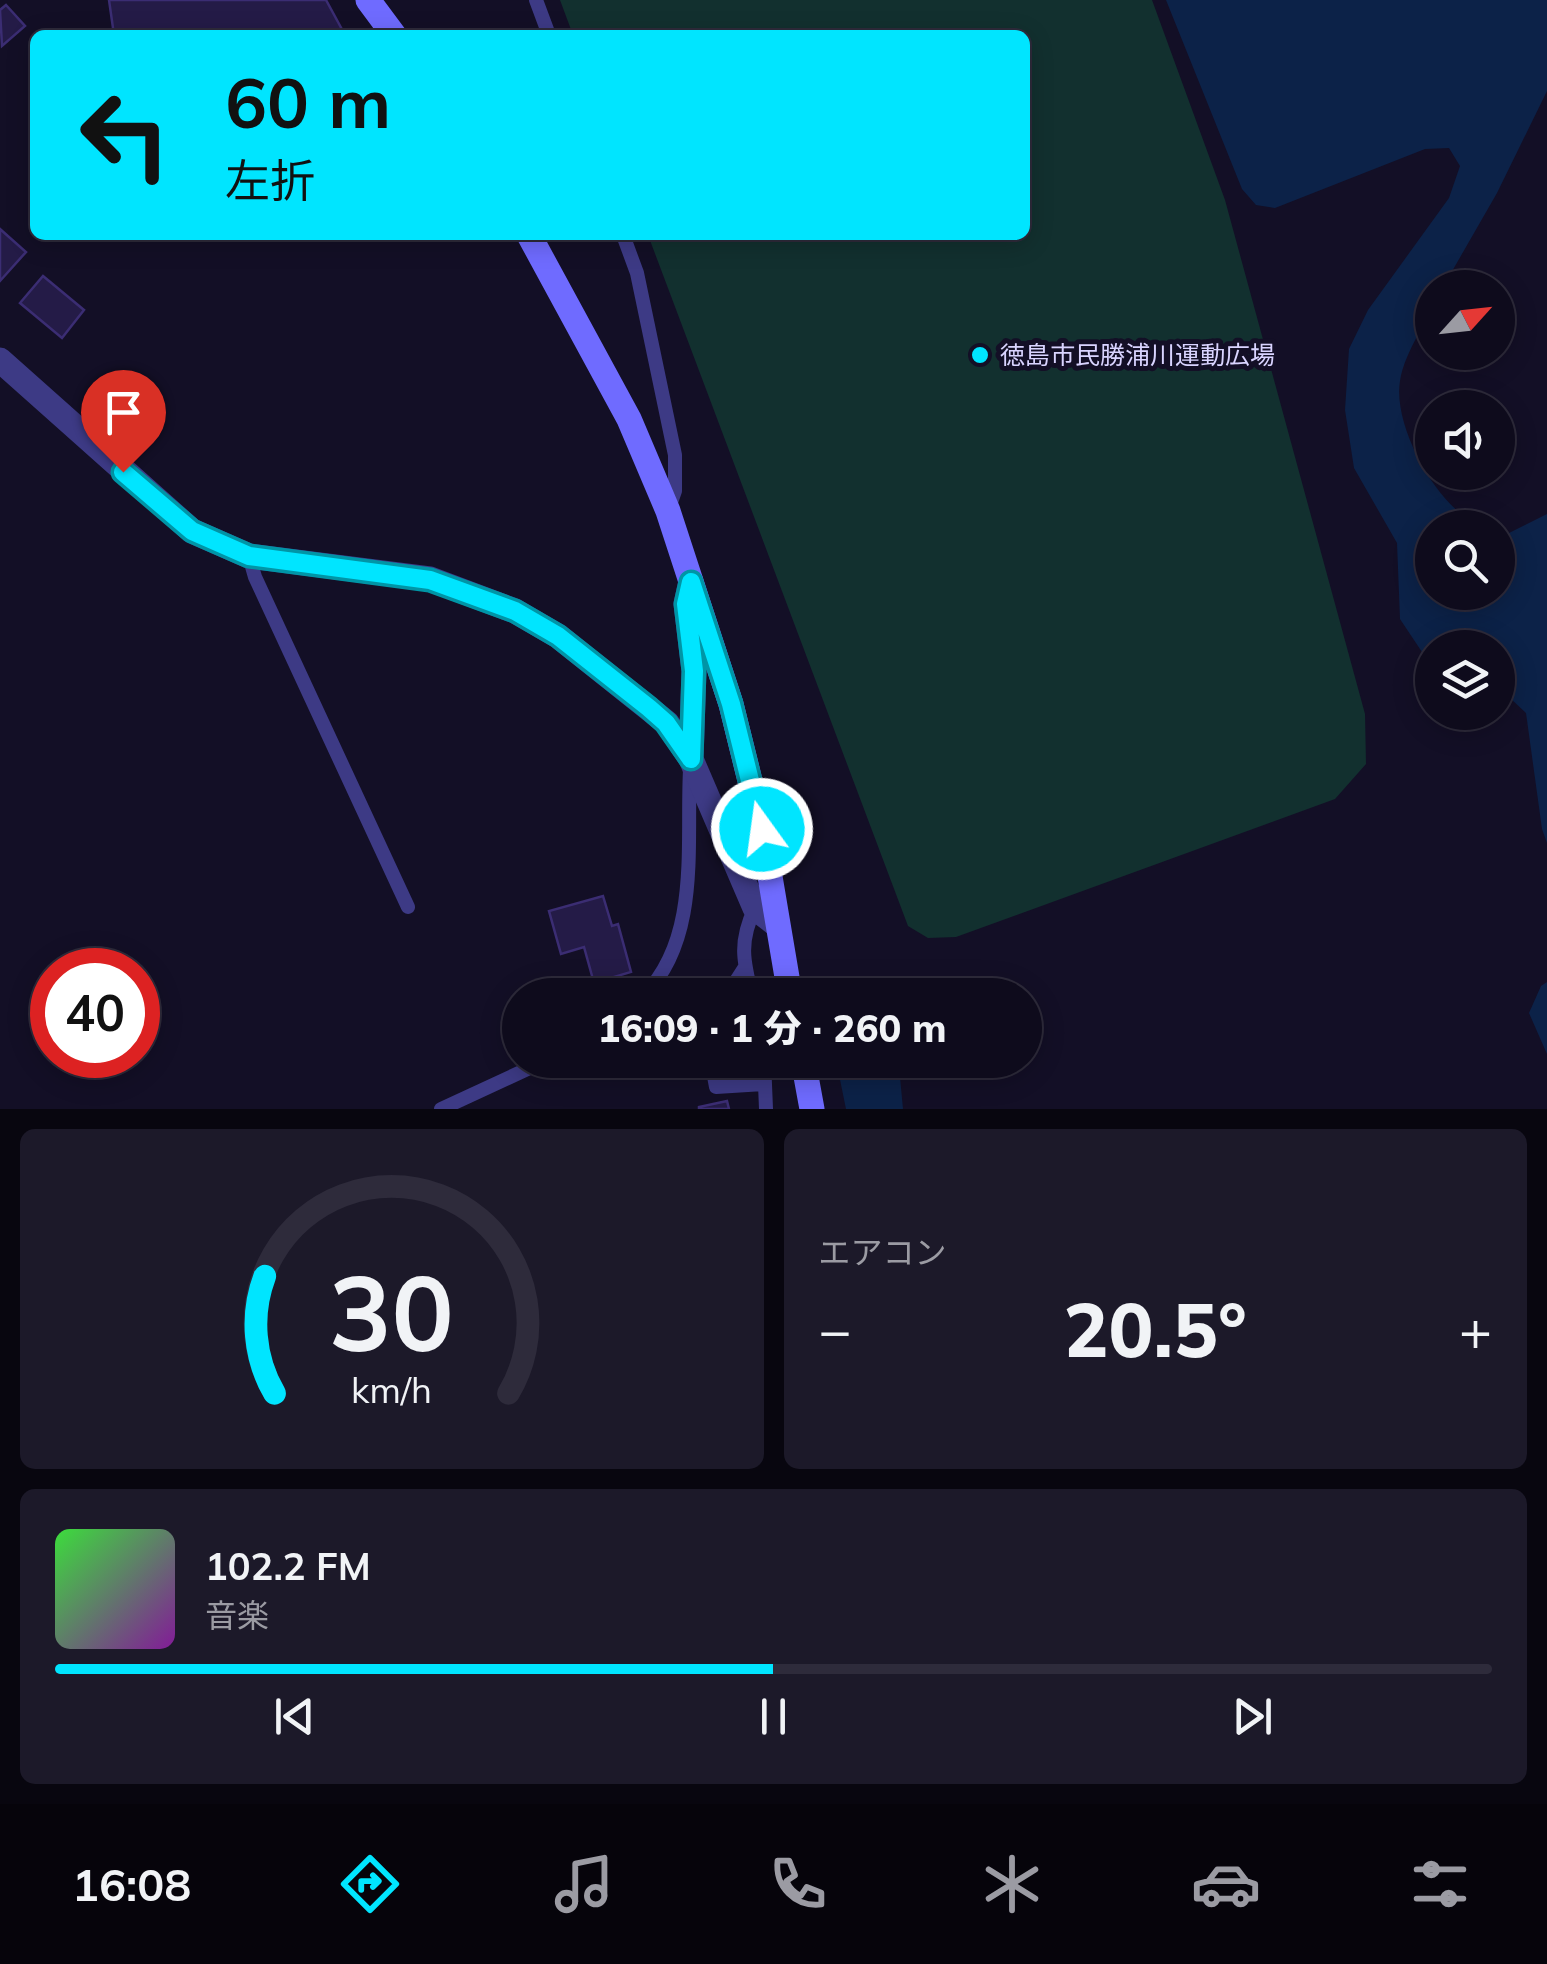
<!DOCTYPE html>
<html lang="ja">
<meta charset="utf-8">
<style>
:root{--surface:#0e0b1c;--page:#1c1929;--text:#f1f3f6;--muted:#9b9ba3;--line:#2e2b3b;--accent:#00e5ff}
body{margin:0;font-family:Mulish,"Noto Sans JP",sans-serif;background:var(--page);color:var(--text);height:100vh;display:flex;flex-direction:column;font-size:38px;white-space:nowrap}
*{box-sizing:border-box;margin:0}
p{font-size:32px;color:var(--muted)}
.icon{flex:none;width:55px;height:55px;fill:none;stroke:currentColor;stroke-width:2;stroke-linecap:round;stroke-linejoin:round}
.map{position:relative;height:1109px;overflow:hidden}
.drawer{display:flex;flex-direction:column;gap:20px;padding:20px;background:#08060f;flex:1}
.drawer>*{flex:none}
.banner{position:absolute;left:30px;top:30px;width:1000px;height:210px;border-radius:15px;box-shadow:0 5px 25px #0003,0 0 0 2px var(--line);background:#00e5ff;color:#111;overflow:hidden}
.needle{width:65px;rotate:63deg}
.controls{position:absolute;left:1415px;top:270px;display:grid;gap:20px}
.controls a{display:grid;place-items:center;width:100px;height:100px;border-radius:50%;background:var(--surface);box-shadow:0 5px 25px #0003,0 0 0 2px var(--line);font-size:50px}
.speed{position:absolute;left:30px;top:948px;display:flex;gap:20px;font-size:50px;font-weight:700;text-align:center}
.speed>*{display:grid;place-content:center;width:130px;height:130px;border-radius:50%;background:var(--surface);box-shadow:0 5px 25px #0003,0 0 0 2px var(--line);line-height:1}
.speed .limit{border:15px solid #d22;background:#fff;color:#111}
.pin{position:absolute;display:grid;place-items:center;width:85px;height:85px;color:#fff;margin:-102px -42px;border-radius:50% 50% 50% 0;rotate:-45deg;box-shadow:0 0 10px #0007}
.pin .icon{rotate:45deg}
.me{position:absolute;width:110px;margin:-55px;rotate:346deg;stroke-linejoin:round;filter:drop-shadow(0 0 8px #0008)}
.turn{display:flex;align-items:center;gap:35px;height:210px;padding:0 30px;font-size:45px}
.turn .icon{width:130px;height:130px;stroke-width:2.5}
.turn b{display:block;font-size:70px;line-height:85px}
.big{font-size:75px;font-weight:800;line-height:1.1}
.drawer .tile{flex:1;display:flex;flex-direction:column;justify-content:center;gap:15px;min-width:0;padding:0 35px;border-radius:15px;background:var(--page)}
.drawer .dial{align-items:center;gap:0}
.dial svg{height:260px;overflow:visible;fill:none;stroke:var(--line);stroke-width:7;stroke-linecap:round;text-anchor:middle}
.dial text{fill:var(--text);stroke:none}
.song{display:flex;align-items:center;gap:30px}
.cover{width:120px;height:120px;border-radius:15px;background:linear-gradient(135deg,hsl(120 70% 55%),hsl(290 70% 35%))}
.played{height:10px;border-radius:5px;background:linear-gradient(90deg,var(--accent) 50%,var(--line) 50%)}
.keys{display:flex;justify-content:space-around;direction:ltr}
.heat{display:flex;justify-content:space-between;align-items:center;font-size:55px;direction:ltr}
.drawer .tiles{flex:1;display:grid;gap:20px;grid-template-columns:1fr 1fr}
.tile:last-child{grid-column:span 2}
.trip{position:absolute;left:502px;top:978px;width:540px;height:100px;border-radius:50px;background:var(--surface);box-shadow:0 5px 25px #0003,0 0 0 2px var(--line);font-weight:800;line-height:100px;text-align:center}
.tabs{display:flex;height:160px;justify-content:space-around;align-items:center;background:#06040b;color:var(--muted)}
.tabs .icon{width:70px;height:70px}
.tabs .active{color:var(--accent)}
.tabs b{font-size:45px;color:var(--text)}
.map>svg:first-child{display:block}
</style>
<div class="map">
<svg width="1547" height="1109" viewBox="0 0 1547 1109">
<rect width="100%" height="100%" fill="#130f26"/>
<path fill="#12302f" d="M560,0H1152L1225,200L1365,714L1366,764L1335,799L956,937L928,938L908,926L648,235H1025V35H573Z"/>
<path fill="#0c2248" d="M1166,0H1547V91L1497,193L1443,287L1432,288C1432,321 1405,348 1400,381C1393,422 1430,492 1464,516C1471,522 1483,524 1492,527L1432,528V592H1498V529L1509,533L1547,514V843L1542,829L1526,713L1510,698L1498,694V648H1432V667L1400,619L1397,543L1354,468L1345,410L1349,349L1368,310L1449,198L1460,166L1449,148L1425,149L1275,208L1256,205L1242,189Z
M1547,982V1054L1529,1013L1541,986Z
M836,1060H892L900,1077L903,1109H846Z"/>
<path fill="#241b47" stroke="#3b2d73" stroke-width="2.5" d="M109,0H326L345,35H114Z
M6,5L25,26L2,46L0,10Z
M0,229L26,252L0,281Z
M43,276L84,310L62,338L20,303Z
M603,896L612,926L618,924L631,972L594,983L584,947L561,954L549,911Z
M661,1060H703L704,1064L664,1073Z
M727,1101L729,1109H699V1107Z"/>
<g fill="none" stroke-linecap="round" stroke-linejoin="round">
<path stroke="#3d3a85" stroke-width="14" d="M536,0L549,35
M623,235L637,273L675,455V491L668,511
M249,556L255,577L408,907
M644,995C701,938 686,843 690,770
M727,995L745,967
M752,995C743,961 739,941 755,908
M711,1060L716,1087L765,1084
M764,1060L766,1109
M441,1109L547,1060"/>
<path stroke="#3d3a85" stroke-width="25" d="M0,360L192,531L249,556L430,579L515,611L558,636L667,723L691,759L755,908L777,925
M691,581L686,604L694,671L691,759"/>
<path stroke="#6f6bff" stroke-width="25" d="M368,0L394,35
M529,235L629,419L668,511L731,704L762,829L790,995
M803,1060L812,1109"/>
</g>
<g fill="none" stroke-linecap="round" stroke-linejoin="round">
<g stroke="#0095a6" stroke-width="25">
<path id="route" d="M123,472L192,531L249,556L430,580L515,611L558,636L649,708L666,723L691,759L694,671L686,604L691,582L731,704L762,829"/>
</g>
<use href="#route" stroke="#00e5ff" stroke-width="18"/>
</g>
<circle fill="#00e5ff" stroke="#130f26" stroke-width="4" cx="980" cy="355" r="10"/>
<g text-anchor="middle" stroke-width="10" stroke-linejoin="round" paint-order="stroke">
<g font-size="25" fill="#d9d4ff" stroke="#130f26" text-anchor="start">
<text x="1000" y="364">徳島市民勝浦川運動広場</text>
</g>
</g>
</svg>
<div class="controls">
<a><svg class="needle" viewBox="-14 -14 28 28"><path d="M0-13l5 13h-10z" fill="#e53935"/><path d="M0 13l5-13h-10z" fill="#9b9ba3"/></svg></a>
<a><svg class="icon" aria-label="sound" viewBox="0 0 24 24"><path d="M4 9h4l5-4v14l-5-4H4zM17 9q2 3 0 6"/></svg></a>
<a><svg class="icon" aria-label="search" viewBox="0 0 24 24"><circle cx="10" cy="10" r="6"/><path d="M15 15l6 6"/></svg></a>
<a><svg class="icon" aria-label="layers" viewBox="0 0 24 24"><path d="M12 4l9 5-9 5-9-5zM3 14l9 5 9-5"/></svg></a>
</div>
<div class="speed"><div class="limit">40</div></div>
<div class="pin" style="left:123px;top:472px;background:#d93025"><svg class="icon" aria-label="arrive" viewBox="0 0 24 24"><path d="M6 21V4h12l-3 4 3 4H6"/></svg></div>
<svg class="me" style="left:762px;top:829px" viewBox="-20 -20 40 40"><circle r="17" fill="#00e5ff" stroke="#fff" stroke-width="3"/><path d="M0-11L8 9 0 5-8 9z" fill="#fff"/></svg>
<div class="trip">16:09 · 1 分 · 260 m</div>
<div class="banner">
<div class="turn"><svg class="icon" aria-label="left" viewBox="0 0 24 24"><path d="M17 20v-9H6M10 6l-5 5 5 5"/></svg><div><b>60 m</b>左折</div></div>
</div>
</div>
<section class="drawer">
<div class="tiles">
<div class="tile dial"><svg viewBox="0 0 100 80">
<path d="M14 69A42 42 0 1 1 86 69"/>
<path d="M14 69A42 42 0 0 1 11 33" stroke="#00e5ff"/>
<text x="50" y="56" font-size="32" font-weight="700">30</text>
<text x="50" y="72" font-size="11">km/h</text>
</svg></div>
<div class="tile"><p>エアコン</p>
<div class="heat"><a>−</a><b class="big">20.5°</b><a>+</a></div>
</div>
<div class="tile">
<div class="song"><i class="cover"></i><div><b>102.2 FM</b><p>音楽</p></div></div>
<div class="played"></div>
<div class="keys"><svg class="icon" aria-label="previous" viewBox="0 0 24 24"><path d="M18 5L8 12l10 7zM5 5v14"/></svg><svg class="icon" aria-label="pause" viewBox="0 0 24 24"><path d="M8 5v14M16 5v14"/></svg><svg class="icon" aria-label="next" viewBox="0 0 24 24"><path d="M6 5l10 7-10 7zM19 5v14"/></svg></div>
</div>
</div>
</section>
<nav class="tabs">
<b>16:08</b>
<svg class="icon active" aria-label="directions" viewBox="0 0 24 24"><path d="M12 3l9 9-9 9-9-9zM9 14v-3h6M13 9l2 2-2 2"/></svg>
<svg class="icon" aria-label="music" viewBox="0 0 24 24"><path d="M9 18V5l10-2v13"/><circle cx="6" cy="18" r="3"/><circle cx="16" cy="16" r="3"/></svg>
<svg class="icon" aria-label="phone" viewBox="0 0 24 24"><path d="M5 4h4l2 5-3 2q2 4 5 5l2-3 5 2v4C11 20 4 13 5 4z"/></svg>
<svg class="icon" aria-label="climate" viewBox="0 0 24 24"><path d="M12 3v18M4 7l16 10M4 17L20 7"/></svg>
<svg class="icon" aria-label="car" viewBox="0 0 24 24"><path d="M5 17H2v-5l4-1 3-4h7l3 4 3 1v5h-3M9 17h6M6 11h13"/><circle cx="7" cy="17" r="2"/><circle cx="17" cy="17" r="2"/></svg>
<svg class="icon" aria-label="filters" viewBox="0 0 24 24"><path d="M4 7h16M4 17h16"/><circle cx="9" cy="7" r="2"/><circle cx="15" cy="17" r="2"/></svg>
</nav>
